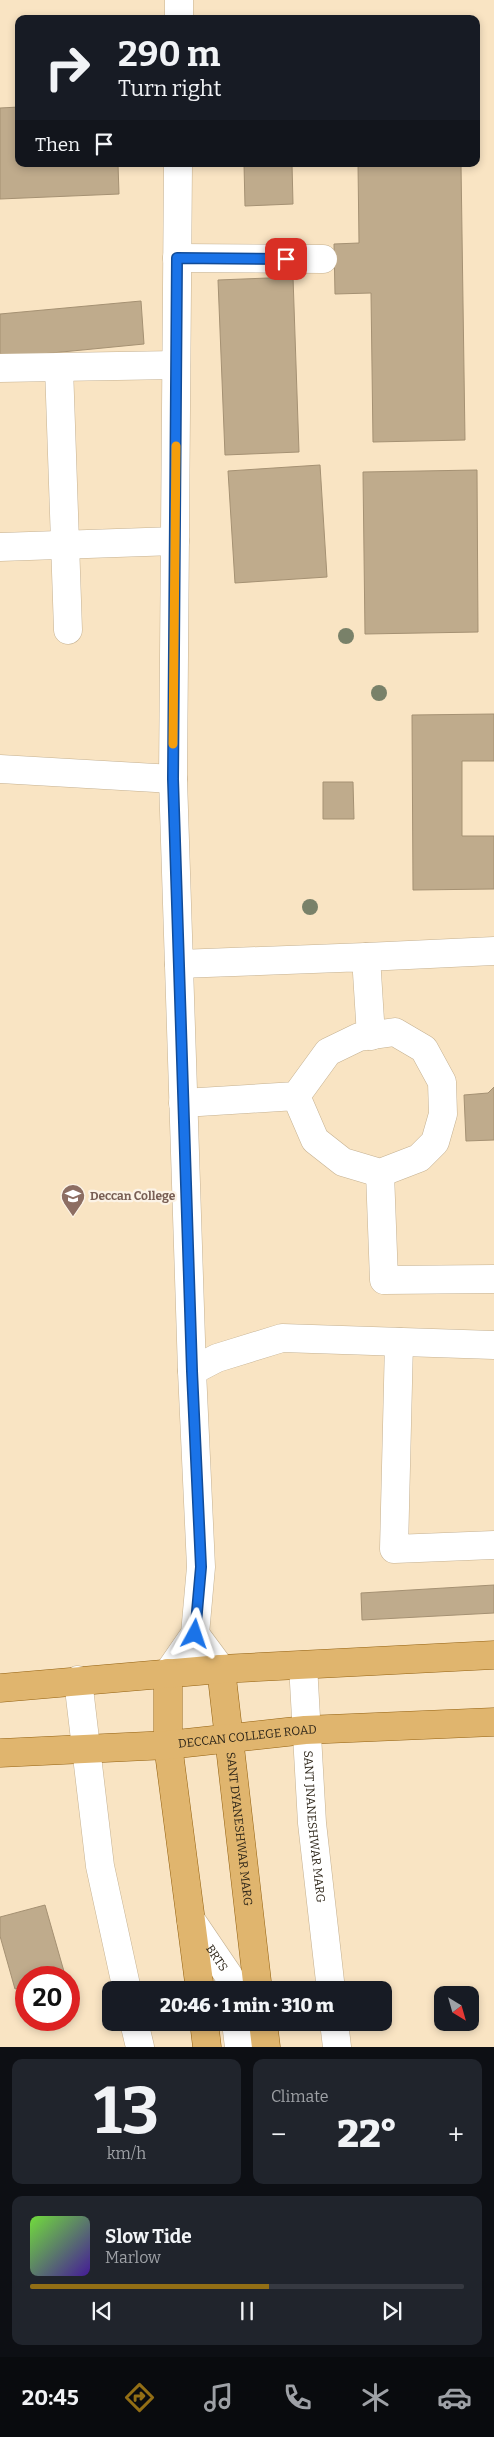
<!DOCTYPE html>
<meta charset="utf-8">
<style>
:root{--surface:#171b24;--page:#20242c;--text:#f1f3f6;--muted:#9ea1a6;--line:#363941;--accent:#926e15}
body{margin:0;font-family:Bitter,serif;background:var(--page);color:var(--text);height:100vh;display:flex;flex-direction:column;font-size:19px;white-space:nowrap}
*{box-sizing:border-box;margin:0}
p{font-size:16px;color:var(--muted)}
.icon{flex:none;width:28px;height:28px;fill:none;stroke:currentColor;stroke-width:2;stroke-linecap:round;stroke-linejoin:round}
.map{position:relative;height:2047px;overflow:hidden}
.details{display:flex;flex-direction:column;gap:12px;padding:12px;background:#0d0f14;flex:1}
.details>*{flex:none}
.top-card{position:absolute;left:15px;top:15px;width:465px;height:152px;border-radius:10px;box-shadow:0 2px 8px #0003;background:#171b24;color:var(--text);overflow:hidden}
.needle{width:32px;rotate:143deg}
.buttons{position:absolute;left:434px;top:1986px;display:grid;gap:10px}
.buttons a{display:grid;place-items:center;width:45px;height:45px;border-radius:10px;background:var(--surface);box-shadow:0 2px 8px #0003;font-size:25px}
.speed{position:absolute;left:15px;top:1966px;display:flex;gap:10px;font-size:25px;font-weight:700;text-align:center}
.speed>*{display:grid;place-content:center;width:65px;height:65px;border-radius:50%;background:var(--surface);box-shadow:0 2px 8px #0003;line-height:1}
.speed .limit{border:8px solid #d22;background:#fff;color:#111}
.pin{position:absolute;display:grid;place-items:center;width:42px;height:42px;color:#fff;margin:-21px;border-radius:10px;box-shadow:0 2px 8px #0006}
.me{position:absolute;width:55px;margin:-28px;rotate:5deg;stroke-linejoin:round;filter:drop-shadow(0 0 4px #0008)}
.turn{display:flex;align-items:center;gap:18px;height:105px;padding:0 20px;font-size:22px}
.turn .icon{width:65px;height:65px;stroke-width:2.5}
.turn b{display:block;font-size:35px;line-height:42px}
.then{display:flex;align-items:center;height:48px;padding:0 20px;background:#0003;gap:10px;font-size:19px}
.big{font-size:38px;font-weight:800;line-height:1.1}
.details .card{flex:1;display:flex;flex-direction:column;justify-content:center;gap:8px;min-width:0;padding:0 18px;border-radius:10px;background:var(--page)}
.details .dial{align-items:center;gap:0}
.dial b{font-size:65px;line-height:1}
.song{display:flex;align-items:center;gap:15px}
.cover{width:60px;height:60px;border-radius:8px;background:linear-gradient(135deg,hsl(100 70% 55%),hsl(260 70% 35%))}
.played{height:5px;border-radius:2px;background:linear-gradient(90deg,var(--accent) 55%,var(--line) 55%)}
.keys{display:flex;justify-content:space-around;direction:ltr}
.heat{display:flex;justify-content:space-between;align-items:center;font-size:28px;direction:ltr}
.details .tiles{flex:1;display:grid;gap:12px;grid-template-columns:1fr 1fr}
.card:last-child{grid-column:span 2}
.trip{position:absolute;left:102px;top:1981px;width:290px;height:50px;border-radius:10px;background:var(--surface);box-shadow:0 2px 8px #0003;font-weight:800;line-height:50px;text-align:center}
.dock{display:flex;height:80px;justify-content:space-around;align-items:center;background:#090b0e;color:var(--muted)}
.dock .icon{width:35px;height:35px}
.dock .on{color:var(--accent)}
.dock b{font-size:22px;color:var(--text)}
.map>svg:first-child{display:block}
</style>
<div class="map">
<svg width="494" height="2047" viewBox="0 0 494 2047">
<rect width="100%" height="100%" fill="#f9e4c3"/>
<path fill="#bfab8c" stroke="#a59173" d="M19,107V164H118L119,194L0,199V108Z
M244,164H292L293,204L245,206Z
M358,164H461L465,440L373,442L371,293L335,294L334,244L359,243Z
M293,277L299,452L225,455L218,280Z
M141,301L144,344L0,358V314Z
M320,465L327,577L235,583L228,471Z
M477,470L478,632L365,634L363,472Z
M494,714V761H462V836H494V889L413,890L412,715Z
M323,782H353L354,819H323Z
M494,1087V1140L466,1141L464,1095L488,1093Z
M494,1585V1613L362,1620L361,1593Z
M45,1905L65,1975L57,1978H26V1986L15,1989L0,1936V1917Z"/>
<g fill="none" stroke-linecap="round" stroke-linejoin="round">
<g stroke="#c5b191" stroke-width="29">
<g id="minor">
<path d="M179,19V0"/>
<path d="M177,258L323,259"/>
<path d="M59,367L68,630"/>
<path d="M0,368L176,365"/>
<path d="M0,547L175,541"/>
<path d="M0,769L173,779"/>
<path d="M366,957L494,951"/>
<path d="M179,964L366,957L371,1036"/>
<path d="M183,1103L296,1096L315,1140L343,1162L380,1173L419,1158L435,1142L443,1114L442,1082L424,1049L395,1032L359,1037L328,1052L296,1096"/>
<path d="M380,1173L384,1280L494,1279"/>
<path d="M399,1342L394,1549L494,1545"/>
<path d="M192,1371L217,1358L282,1338L494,1345"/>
<path d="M195,1634L221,1669"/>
<path id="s1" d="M303,1665L312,1823L331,1990"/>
<path d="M168,1673L195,1634L201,1567L192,1371L173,779L178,164"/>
<path d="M78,1680L100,1866L127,1990"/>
<path id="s2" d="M191,1920L229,1976L231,1990"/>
<path d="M134,2022L140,2047"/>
<path d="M236,2022L239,2047"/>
<path d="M334,2022L337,2047"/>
</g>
</g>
<g stroke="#946212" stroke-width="29">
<g id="major">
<path id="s3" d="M221,1669L258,1990"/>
<path d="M168,1673V1745L200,1990"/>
<path d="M0,1688L221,1669L494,1655"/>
<path id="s4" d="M0,1753L168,1745L305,1730L494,1722"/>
<path d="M204,2022L207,2047"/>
<path d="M263,2022L266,2047"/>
</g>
</g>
<use href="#minor" stroke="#fff" stroke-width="28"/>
<use href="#major" stroke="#e0b56e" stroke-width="28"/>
</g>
<g fill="#798169">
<circle cx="346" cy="636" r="8"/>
<circle cx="379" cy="693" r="8"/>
<circle cx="310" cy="907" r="8"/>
</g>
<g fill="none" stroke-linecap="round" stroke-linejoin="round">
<g stroke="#114b97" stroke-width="12">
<path id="route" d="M195,1634L201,1567L192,1371L173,779L177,258L286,259"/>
</g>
<use href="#route" stroke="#1a73e8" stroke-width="9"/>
<path stroke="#f59e0b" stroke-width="9" d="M173,744L176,446"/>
</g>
<defs>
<g id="university-pin" transform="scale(1.25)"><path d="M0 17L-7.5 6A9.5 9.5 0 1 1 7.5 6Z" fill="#8d6e63" stroke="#fcf3e6"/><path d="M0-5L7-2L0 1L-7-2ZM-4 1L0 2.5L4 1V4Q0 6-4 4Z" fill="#fff"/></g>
</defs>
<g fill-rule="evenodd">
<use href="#university-pin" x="73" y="1196"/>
</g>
<g text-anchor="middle" stroke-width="4.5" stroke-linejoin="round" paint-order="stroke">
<g font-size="12" font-weight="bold" fill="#785e54" stroke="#fcf3e6" text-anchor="start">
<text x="90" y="1200">Deccan College</text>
</g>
<g font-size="12" fill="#2d2518" stroke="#fcf3e6">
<text dy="4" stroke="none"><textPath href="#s4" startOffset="248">DECCAN COLLEGE ROAD</textPath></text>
<text dy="4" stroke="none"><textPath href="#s1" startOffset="162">SANT JNANESHWAR MARG</textPath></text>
<text dy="4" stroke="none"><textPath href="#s3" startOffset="161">SANT DYANESHWAR MARG</textPath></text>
<text dy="4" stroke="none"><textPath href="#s2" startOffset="46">BRTS</textPath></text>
</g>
</g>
</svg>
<div class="buttons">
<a><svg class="needle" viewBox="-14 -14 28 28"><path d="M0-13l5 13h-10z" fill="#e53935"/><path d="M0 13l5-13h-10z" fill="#9ea1a6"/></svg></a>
</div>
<div class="speed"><div class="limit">20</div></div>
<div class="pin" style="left:286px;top:259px;background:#d93025"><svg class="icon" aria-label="arrive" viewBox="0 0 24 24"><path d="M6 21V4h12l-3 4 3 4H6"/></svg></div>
<svg class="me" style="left:195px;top:1634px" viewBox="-20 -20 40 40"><path d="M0-17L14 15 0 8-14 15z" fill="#1a73e8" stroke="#fff" stroke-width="4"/></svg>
<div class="trip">20:46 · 1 min · 310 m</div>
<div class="top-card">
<div class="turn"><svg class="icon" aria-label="right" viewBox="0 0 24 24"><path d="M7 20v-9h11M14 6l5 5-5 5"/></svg><div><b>290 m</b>Turn right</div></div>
<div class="then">Then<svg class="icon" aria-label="arrive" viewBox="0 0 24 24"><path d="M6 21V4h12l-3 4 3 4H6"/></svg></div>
</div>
</div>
<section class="details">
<div class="tiles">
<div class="card dial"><b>13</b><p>km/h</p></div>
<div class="card"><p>Climate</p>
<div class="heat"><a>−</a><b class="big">22°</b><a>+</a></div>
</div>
<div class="card">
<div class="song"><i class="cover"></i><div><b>Slow Tide</b><p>Marlow</p></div></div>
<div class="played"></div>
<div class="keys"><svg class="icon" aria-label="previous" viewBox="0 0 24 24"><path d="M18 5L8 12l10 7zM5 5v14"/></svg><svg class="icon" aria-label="pause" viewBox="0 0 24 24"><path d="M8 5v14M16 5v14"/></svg><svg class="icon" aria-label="next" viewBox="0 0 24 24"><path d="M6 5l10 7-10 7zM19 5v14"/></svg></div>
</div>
</div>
</section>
<nav class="dock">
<b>20:45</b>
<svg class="icon on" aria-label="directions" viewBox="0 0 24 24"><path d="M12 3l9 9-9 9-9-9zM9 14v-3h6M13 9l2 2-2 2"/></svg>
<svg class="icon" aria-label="music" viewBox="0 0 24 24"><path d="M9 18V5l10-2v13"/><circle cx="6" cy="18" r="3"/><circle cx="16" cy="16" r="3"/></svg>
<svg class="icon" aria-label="phone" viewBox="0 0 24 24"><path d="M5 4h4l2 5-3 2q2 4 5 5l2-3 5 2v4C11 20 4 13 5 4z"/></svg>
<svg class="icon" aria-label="climate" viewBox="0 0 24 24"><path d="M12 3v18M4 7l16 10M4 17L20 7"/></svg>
<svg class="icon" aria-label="car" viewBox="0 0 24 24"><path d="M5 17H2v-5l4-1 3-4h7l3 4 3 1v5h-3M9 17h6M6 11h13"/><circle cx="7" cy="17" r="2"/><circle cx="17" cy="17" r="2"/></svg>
</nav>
